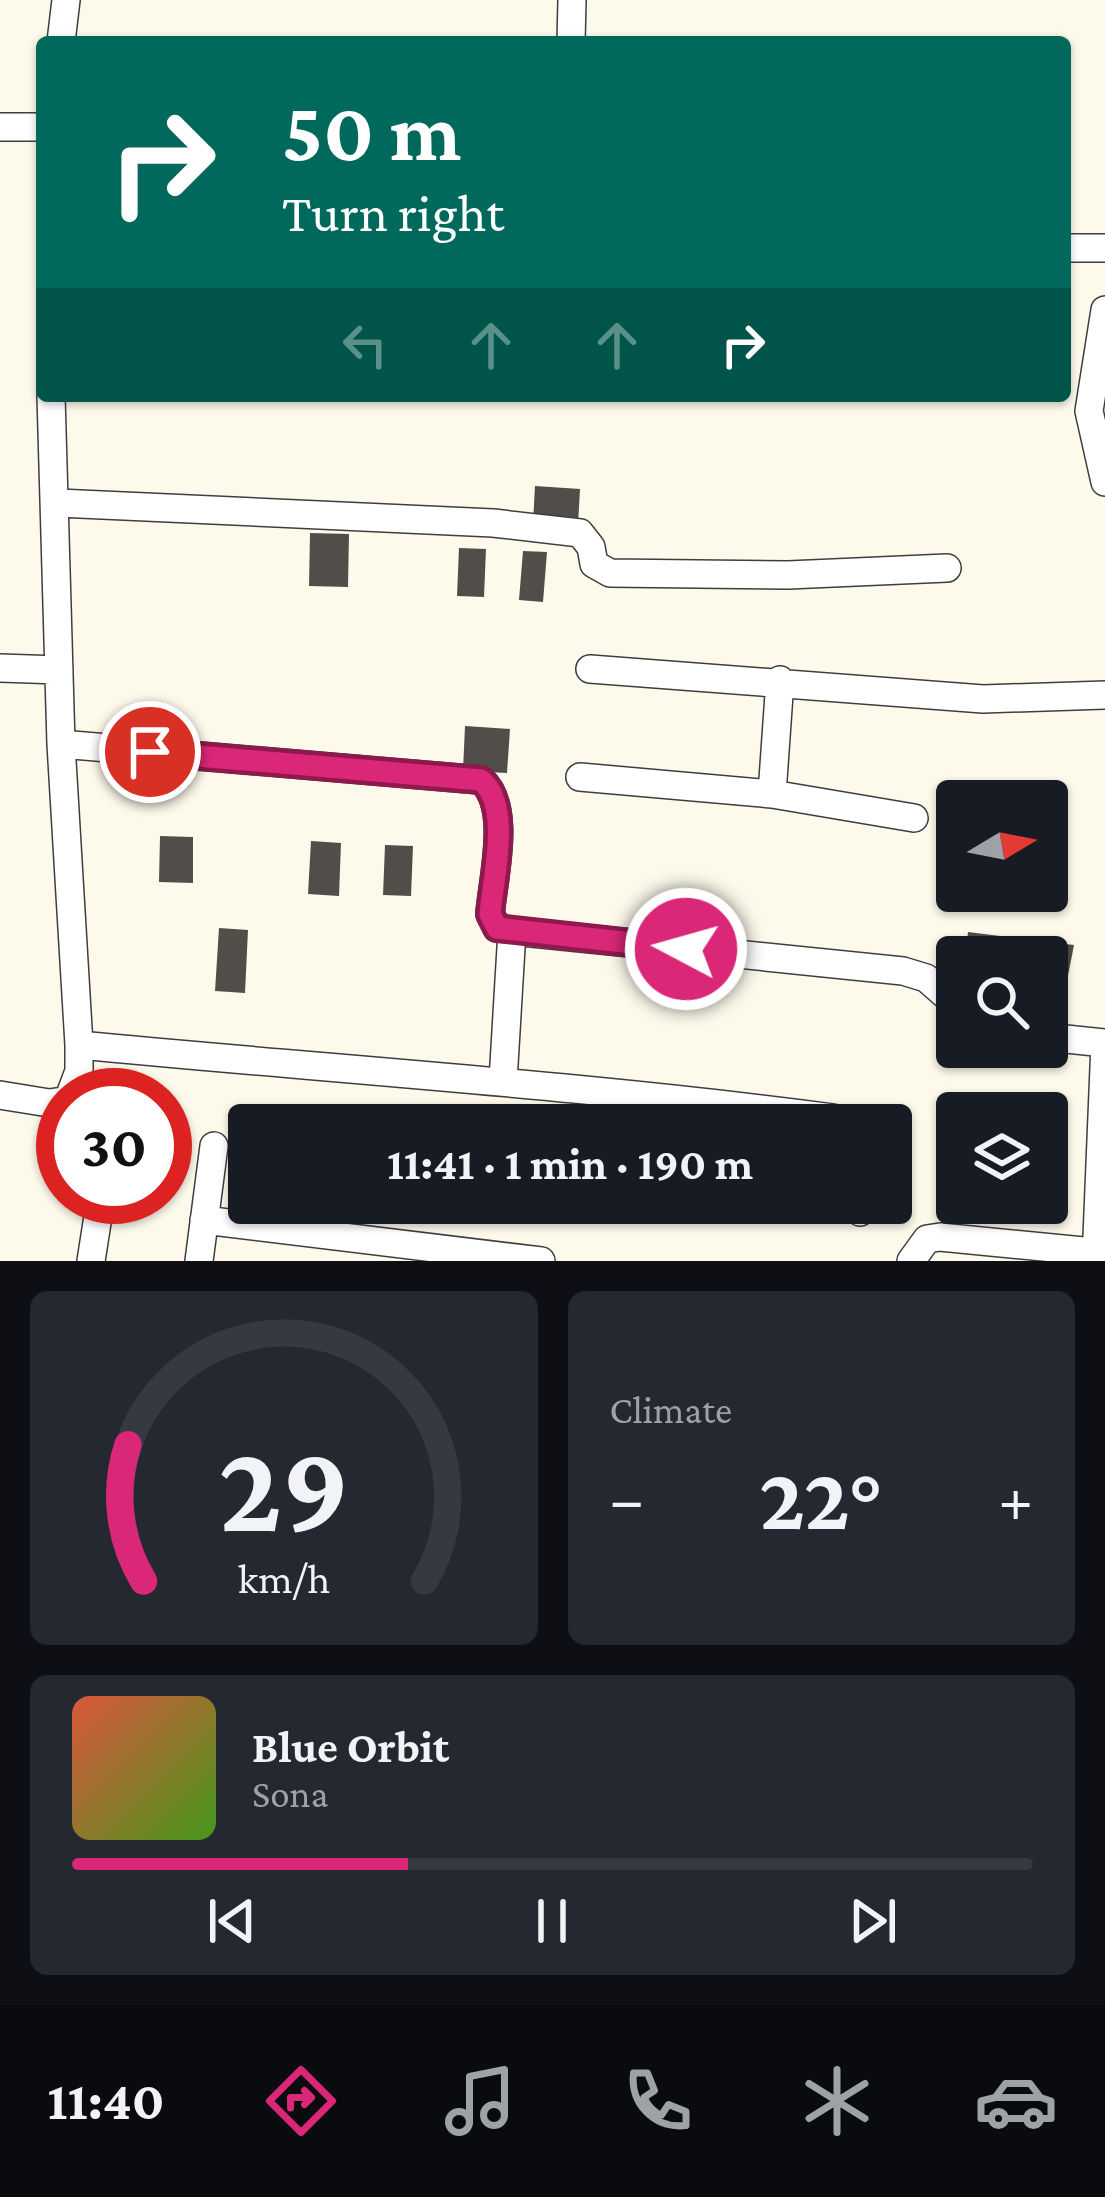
<!DOCTYPE html>
<meta charset="utf-8">
<style>
:root{--surface:#171b24;--page:#242831;--text:#f1f3f6;--muted:#9ea1a6;--line:#363941;--accent:#db2777}
body{margin:0;font-family:"Crimson Pro",serif;background:var(--page);color:var(--text);height:100vh;display:flex;flex-direction:column;font-size:45px;white-space:nowrap}
*{box-sizing:border-box;margin:0}
p{font-size:39px;color:var(--muted)}
.icon{flex:none;width:66px;height:66px;fill:none;stroke:currentColor;stroke-width:2;stroke-linecap:round;stroke-linejoin:round}
.map{position:relative;height:1261px;overflow:hidden}
.panel{display:flex;flex-direction:column;gap:30px;padding:30px;background:#0d0f14;flex:1}
.panel>*{flex:none}
.guide{position:absolute;left:36px;top:36px;width:1035px;height:366px;border-radius:12px;box-shadow:0 3px 9px #0004;background:#00695c;color:#fff;overflow:hidden}
.needle{width:78px;rotate:80deg}
.tools{position:absolute;left:936px;top:780px;display:grid;gap:24px}
.tools a{display:grid;place-items:center;width:132px;height:132px;border-radius:12px;background:var(--surface);box-shadow:0 3px 9px #0004;font-size:60px}
.speed{position:absolute;left:36px;top:1068px;display:flex;gap:24px;font-size:60px;font-weight:700;text-align:center}
.speed>*{display:grid;place-content:center;width:156px;height:156px;border-radius:50%;background:var(--surface);box-shadow:0 3px 9px #0004;line-height:1}
.speed .limit{border:18px solid #d22;background:#fff;color:#111}
.pin{position:absolute;display:grid;place-items:center;width:102px;height:102px;color:#fff;margin:-51px;border:6px solid #fff;border-radius:50%;box-shadow:0 3px 12px #0007}
.me{position:absolute;width:132px;margin:-66px;rotate:276deg;stroke-linejoin:round;filter:drop-shadow(0 0 9px #0008)}
.turn{display:flex;align-items:center;gap:42px;height:252px;padding:0 48px;font-size:54px}
.turn .icon{width:156px;height:156px;stroke-width:2.5}
.turn b{display:block;font-size:84px;line-height:102px}
.lanes{display:flex;align-items:center;height:114px;padding:0 48px;background:#0003;justify-content:center;gap:60px;direction:ltr}
.lanes .off{opacity:.35}
.big{font-size:90px;font-weight:700;line-height:1.1}
.panel .tile{flex:1;display:flex;flex-direction:column;justify-content:center;gap:18px;min-width:0;padding:0 42px;border-radius:18px;background:var(--page)}
.panel .dial{align-items:center;gap:0}
.dial svg{height:312px;overflow:visible;fill:none;stroke:var(--line);stroke-width:7;stroke-linecap:round;text-anchor:middle}
.dial text{fill:var(--text);stroke:none}
.song{display:flex;align-items:center;gap:36px}
.cover{width:144px;height:144px;border-radius:18px;background:linear-gradient(135deg,hsl(10 70% 55%),hsl(100 70% 35%))}
.played{height:12px;border-radius:6px;background:linear-gradient(90deg,var(--accent) 35%,var(--line) 35%)}
.keys{display:flex;justify-content:space-around;direction:ltr}
.heat{display:flex;justify-content:space-between;align-items:center;font-size:66px;direction:ltr}
.panel .tiles{flex:1;display:grid;gap:30px;grid-template-columns:1fr 1fr}
.tile:last-child{grid-column:span 2}
.trip{position:absolute;left:228px;top:1104px;width:684px;height:120px;border-radius:12px;background:var(--surface);box-shadow:0 3px 9px #0004;font-weight:700;line-height:120px;text-align:center}
.dock{display:flex;height:192px;justify-content:space-around;align-items:center;background:#090b0e;color:var(--muted)}
.dock .icon{width:84px;height:84px}
.dock .selected{color:var(--accent)}
.dock b{font-size:54px;color:var(--text)}
.map>svg:first-child{display:block}
</style>
<div class="map">
<svg width="1105" height="1261" viewBox="0 0 1105 1261">
<rect width="100%" height="100%" fill="#fdfaec"/>
<path fill="#534d49" d="M535,486L580,489L578,525L533,523Z
M310,533L349,534L348,587L309,586Z
M459,548L486,549L484,597L457,596Z
M523,551L547,552L543,602L519,600Z
M465,726L510,729L507,773L463,771Z
M160,836L193,837V883L159,882Z
M311,841L341,843L339,896L308,894Z
M385,845L413,846L411,896L383,895Z
M219,928L248,930L245,993L215,991Z
M968,932L1074,945L1064,996L1047,993V957H965Z"/>
<g fill="none" stroke-linecap="round" stroke-linejoin="round">
<g stroke="#3e3e3e" stroke-width="30">
<path id="minor" d="M61,42L66,0
M571,42L572,0
M0,127H42
M1065,248H1105
M1105,310L1089,411L1105,482
M51,396L61,744L79,1045V1071L70,1095
M58,503L493,523L580,533L591,547L594,564L610,573L788,575L947,568
M0,668L59,670
M590,669L983,699L1105,695
M61,744L481,780C512,806 493,877 490,914L497,928L512,931L503,1081
M580,777L772,794L914,818
M772,794L780,680
M512,931L903,971L926,978L957,1005
M1047,1037L1105,1043
M79,1045C330,1069 582,1085 833,1118L854,1125
M0,1095L49,1103L63,1101
M860,1212L861,1203
M204,1220L541,1261
M91,1261L101,1197
M199,1261L214,1146
M911,1261L927,1239L940,1237L1105,1253
M1096,1261L1105,1043"/>
</g>
<use href="#minor" stroke="#fff" stroke-width="27"/>
</g>
<g fill="none" stroke-linecap="round" stroke-linejoin="round">
<g stroke="#8e194d" stroke-width="30">
<path id="route" d="M150,752L481,780C512,806 493,878 490,914L497,928L686,949"/>
</g>
<use href="#route" stroke="#db2777" stroke-width="21"/>
</g>
</svg>
<div class="tools">
<a><svg class="needle" viewBox="-14 -14 28 28"><path d="M0-13l5 13h-10z" fill="#e53935"/><path d="M0 13l5-13h-10z" fill="#9ea1a6"/></svg></a>
<a><svg class="icon" aria-label="search" viewBox="0 0 24 24"><circle cx="10" cy="10" r="6"/><path d="M15 15l6 6"/></svg></a>
<a><svg class="icon" aria-label="layers" viewBox="0 0 24 24"><path d="M12 4l9 5-9 5-9-5zM3 14l9 5 9-5"/></svg></a>
</div>
<div class="speed"><div class="limit">30</div></div>
<div class="pin" style="left:150px;top:752px;background:#d93025"><svg class="icon" aria-label="arrive" viewBox="0 0 24 24"><path d="M6 21V4h12l-3 4 3 4H6"/></svg></div>
<svg class="me" style="left:686px;top:949px" viewBox="-20 -20 40 40"><circle r="17" fill="#db2777" stroke="#fff" stroke-width="3"/><path d="M0-11L8 9 0 5-8 9z" fill="#fff"/></svg>
<div class="trip">11:41 · 1 min · 190 m</div>
<div class="guide">
<div class="turn"><svg class="icon" aria-label="right" viewBox="0 0 24 24"><path d="M7 20v-9h11M14 6l5 5-5 5"/></svg><div><b>50 m</b>Turn right</div></div>
<div class="lanes"><svg class="icon off" aria-label="left" viewBox="0 0 24 24"><path d="M17 20v-9H6M10 6l-5 5 5 5"/></svg><svg class="icon off" aria-label="ahead" viewBox="0 0 24 24"><path d="M12 20V5M6 11l6-6 6 6"/></svg><svg class="icon off" aria-label="ahead" viewBox="0 0 24 24"><path d="M12 20V5M6 11l6-6 6 6"/></svg><svg class="icon" aria-label="right" viewBox="0 0 24 24"><path d="M7 20v-9h11M14 6l5 5-5 5"/></svg></div>
</div>
</div>
<section class="panel">
<div class="tiles">
<div class="tile dial"><svg viewBox="0 0 100 80">
<path d="M14 69A42 42 0 1 1 86 69"/>
<path d="M14 69A42 42 0 0 1 10 34" stroke="#db2777"/>
<text x="50" y="56" font-size="32" font-weight="700">29</text>
<text x="50" y="72" font-size="11">km/h</text>
</svg></div>
<div class="tile"><p>Climate</p>
<div class="heat"><a>−</a><b class="big">22°</b><a>+</a></div>
</div>
<div class="tile">
<div class="song"><i class="cover"></i><div><b>Blue Orbit</b><p>Sona</p></div></div>
<div class="played"></div>
<div class="keys"><svg class="icon" aria-label="previous" viewBox="0 0 24 24"><path d="M18 5L8 12l10 7zM5 5v14"/></svg><svg class="icon" aria-label="pause" viewBox="0 0 24 24"><path d="M8 5v14M16 5v14"/></svg><svg class="icon" aria-label="next" viewBox="0 0 24 24"><path d="M6 5l10 7-10 7zM19 5v14"/></svg></div>
</div>
</div>
</section>
<nav class="dock">
<b>11:40</b>
<svg class="icon selected" aria-label="directions" viewBox="0 0 24 24"><path d="M12 3l9 9-9 9-9-9zM9 14v-3h6M13 9l2 2-2 2"/></svg>
<svg class="icon" aria-label="music" viewBox="0 0 24 24"><path d="M9 18V5l10-2v13"/><circle cx="6" cy="18" r="3"/><circle cx="16" cy="16" r="3"/></svg>
<svg class="icon" aria-label="phone" viewBox="0 0 24 24"><path d="M5 4h4l2 5-3 2q2 4 5 5l2-3 5 2v4C11 20 4 13 5 4z"/></svg>
<svg class="icon" aria-label="climate" viewBox="0 0 24 24"><path d="M12 3v18M4 7l16 10M4 17L20 7"/></svg>
<svg class="icon" aria-label="car" viewBox="0 0 24 24"><path d="M5 17H2v-5l4-1 3-4h7l3 4 3 1v5h-3M9 17h6M6 11h13"/><circle cx="7" cy="17" r="2"/><circle cx="17" cy="17" r="2"/></svg>
</nav>
